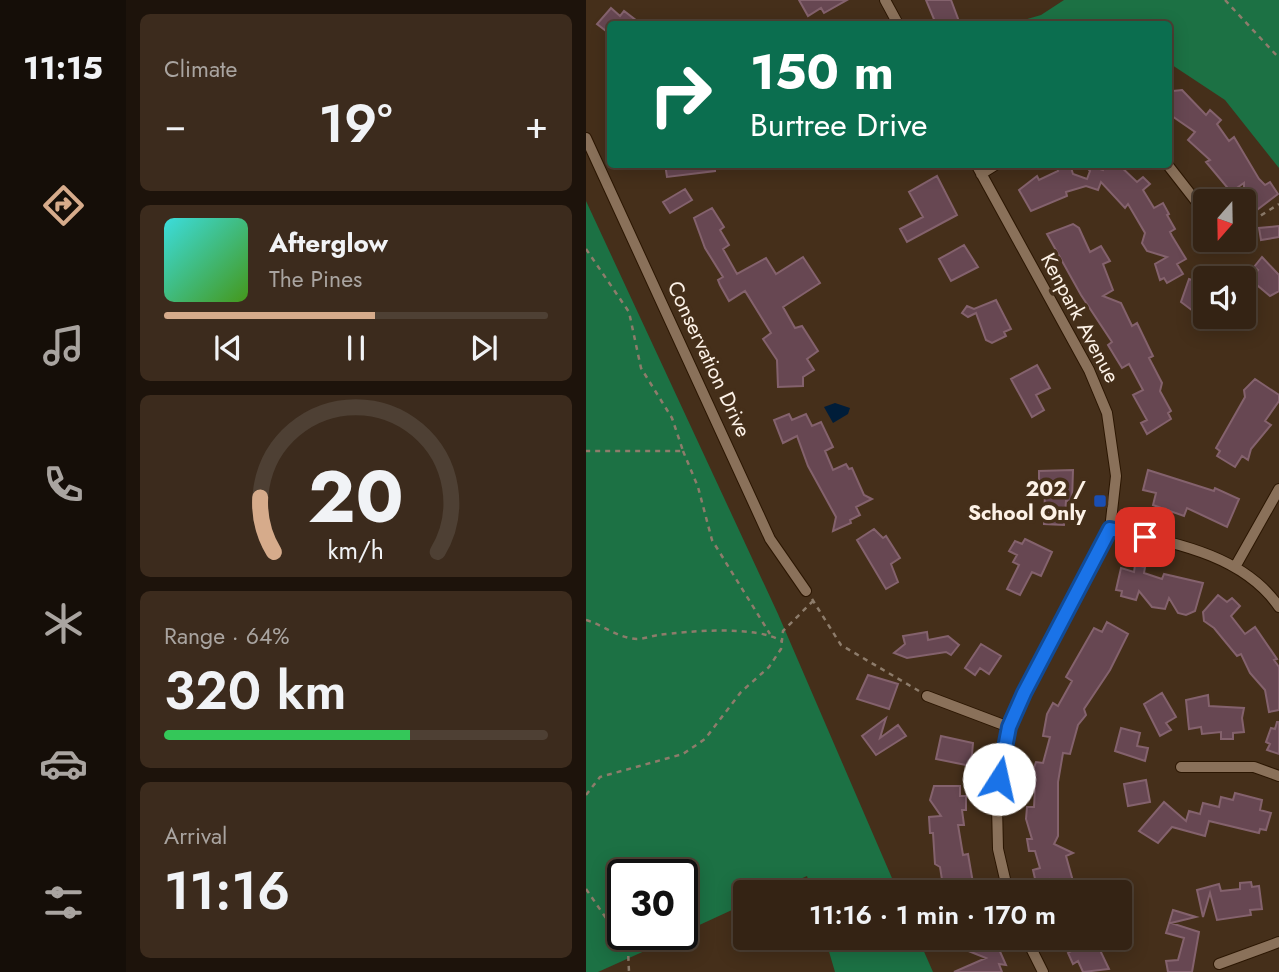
<!DOCTYPE html>
<meta charset="utf-8">
<style>
:root{--surface:#342314;--page:#3c2b1d;--text:#f1f3f6;--muted:#a9a4a0;--line:#4e4034;--accent:#d6ab8b}
body{margin:0;font-family:Jost,sans-serif;background:var(--page);color:var(--text);height:100vh;display:flex;flex-direction:column;font-size:26px;white-space:nowrap}
*{box-sizing:border-box;margin:0}
p{font-size:23px;color:var(--muted)}
.icon{flex:none;width:38px;height:38px;fill:none;stroke:currentColor;stroke-width:2;stroke-linecap:round;stroke-linejoin:round}
.map{position:relative;flex:1;overflow:hidden}
.details{display:flex;flex-direction:column;gap:14px;padding:14px;background:#1d130b;width:460px}
.details>*{flex:none}
.guide{position:absolute;left:21px;top:21px;width:565px;height:147px;border-radius:7px;box-shadow:0 4px 18px #0003,0 0 0 2px var(--line);background:#0b6e4f;color:#fff;overflow:hidden}
.needle{width:46px;rotate:200deg}
.buttons{position:absolute;left:607px;top:189px;display:grid;gap:14px}
.buttons a{display:grid;place-items:center;width:63px;height:63px;border-radius:7px;background:var(--surface);box-shadow:0 4px 18px #0003,0 0 0 2px var(--line);font-size:35px}
.speed{position:absolute;left:21px;top:859px;display:flex;gap:14px;font-size:35px;font-weight:700;text-align:center}
.speed>*{display:grid;place-content:center;width:91px;height:91px;border-radius:50%;background:var(--surface);box-shadow:0 4px 18px #0003,0 0 0 2px var(--line);line-height:1}
.speed .limit{border:4px solid #111;border-radius:10px;background:#fff;color:#111}
.pin{position:absolute;display:grid;place-items:center;width:60px;height:60px;color:#fff;margin:-30px;border-radius:14px;box-shadow:0 4px 10px #0006}
.me{position:absolute;width:77px;margin:-38px;rotate:10deg;stroke-linejoin:round;filter:drop-shadow(0 0 5px #0008)}
.turn{display:flex;align-items:center;gap:24px;height:147px;padding:0 28px;font-size:32px}
.turn .icon{width:91px;height:91px;stroke-width:2.5}
.turn b{display:block;font-size:49px;line-height:60px}
.big{font-size:52px;font-weight:600;line-height:1.1}
.details .widget{flex:1;display:flex;flex-direction:column;justify-content:center;gap:10px;min-width:0;padding:0 24px;border-radius:10px;background:var(--page)}
.details .dial{align-items:center;gap:0}
.dial svg{height:182px;overflow:visible;fill:none;stroke:var(--line);stroke-width:7;stroke-linecap:round;text-anchor:middle}
.dial text{fill:var(--text);stroke:none}
.song{display:flex;align-items:center;gap:21px}
.cover{width:84px;height:84px;border-radius:10px;background:linear-gradient(135deg,hsl(180 70% 55%),hsl(100 70% 35%))}
.played{height:7px;border-radius:4px;background:linear-gradient(90deg,var(--accent) 55%,var(--line) 55%)}
.keys{display:flex;justify-content:space-around;direction:ltr}
.heat{display:flex;justify-content:space-between;align-items:center;font-size:38px;direction:ltr}
.charge{height:10px;border-radius:5px;background:linear-gradient(90deg,#34c759 64%,var(--line) 0)}
.trip{position:absolute;left:147px;top:880px;width:399px;height:70px;border-radius:7px;background:var(--surface);box-shadow:0 4px 18px #0003,0 0 0 2px var(--line);font-weight:600;line-height:70px;text-align:center}
main{display:flex;flex:1;min-height:0}
.tab-bar{display:flex;flex-direction:column;width:126px;justify-content:space-around;align-items:center;background:#150e08;color:var(--muted)}
.tab-bar .icon{width:49px;height:49px}
.tab-bar .active{color:var(--accent)}
.tab-bar b{font-size:32px;color:var(--text)}
.map>svg:first-child{display:block}
</style>
<main>
<nav class="tab-bar">
<b>11:15</b>
<svg class="icon active" aria-label="directions" viewBox="0 0 24 24"><path d="M12 3l9 9-9 9-9-9zM9 14v-3h6M13 9l2 2-2 2"/></svg>
<svg class="icon" aria-label="music" viewBox="0 0 24 24"><path d="M9 18V5l10-2v13"/><circle cx="6" cy="18" r="3"/><circle cx="16" cy="16" r="3"/></svg>
<svg class="icon" aria-label="phone" viewBox="0 0 24 24"><path d="M5 4h4l2 5-3 2q2 4 5 5l2-3 5 2v4C11 20 4 13 5 4z"/></svg>
<svg class="icon" aria-label="climate" viewBox="0 0 24 24"><path d="M12 3v18M4 7l16 10M4 17L20 7"/></svg>
<svg class="icon" aria-label="car" viewBox="0 0 24 24"><path d="M5 17H2v-5l4-1 3-4h7l3 4 3 1v5h-3M9 17h6M6 11h13"/><circle cx="7" cy="17" r="2"/><circle cx="17" cy="17" r="2"/></svg>
<svg class="icon" aria-label="filters" viewBox="0 0 24 24"><path d="M4 7h16M4 17h16"/><circle cx="9" cy="7" r="2"/><circle cx="15" cy="17" r="2"/></svg>
</nav>
<section class="details">
<div class="widget"><p>Climate</p>
<div class="heat"><a>−</a><b class="big">19°</b><a>+</a></div>
</div>
<div class="widget">
<div class="song"><i class="cover"></i><div><b>Afterglow</b><p>The Pines</p></div></div>
<div class="played"></div>
<div class="keys"><svg class="icon" aria-label="previous" viewBox="0 0 24 24"><path d="M18 5L8 12l10 7zM5 5v14"/></svg><svg class="icon" aria-label="pause" viewBox="0 0 24 24"><path d="M8 5v14M16 5v14"/></svg><svg class="icon" aria-label="next" viewBox="0 0 24 24"><path d="M6 5l10 7-10 7zM19 5v14"/></svg></div>
</div>
<div class="widget dial"><svg viewBox="0 0 100 80">
<path d="M14 69A42 42 0 1 1 86 69"/>
<path d="M14 69A42 42 0 0 1 8 45" stroke="#d6ab8b"/>
<text x="50" y="56" font-size="32" font-weight="700">20</text>
<text x="50" y="72" font-size="11">km/h</text>
</svg></div>
<div class="widget"><p>Range · 64%</p><b class="big">320 km</b><div class="charge"></div></div>
<div class="widget"><p>Arrival</p><b class="big">11:16</b></div>
</section>
<div class="map">
<svg width="693" height="972" viewBox="0 0 693 972">
<rect width="100%" height="100%" fill="#452f1a"/>
<path fill="#1c7144" d="M478,0H693V168L639,100L583,63V24H432L431,22L455,15Z
M0,201L192,614L312,892H226L221,876L185,892H159V904L96,933V875H37V934L94,935L12,972H0Z
M239,938H332L347,972H249Z"/>
<path fill="#001d39" d="M249,403L264,408L262,414L247,423L238,407Z"/>
<path fill="#674752" stroke="#84626d" stroke-width="2" d="M213,0H261L238,13L235,8L222,16Z
M340,0H365L374,24H350Z
M25,8L34,16L38,11L55,24H24V34L11,24Z
M596,90L620,115L624,110L635,120L631,124L643,141L648,137L673,179L679,185L684,182L692,194L663,216L658,208V183L645,192L620,162L624,160L602,140L609,132L583,114V99L587,91Z
M79,164H129V171L81,177Z
M470,164H484L487,174L501,179L504,171L498,164L517,170L519,164H532L551,182L557,177L564,184L557,190L568,208L577,203L583,214L581,215L589,229L584,232L586,236L600,259L591,264L597,274L581,283L578,278L574,280L569,264L581,257L561,251L556,243L559,233L542,204L539,208L515,182L512,190L500,186L480,192L481,196L445,211L433,190L451,176L453,180L472,171Z
M351,176L371,215L321,242L314,229L337,217L323,192Z
M99,189L106,200L84,213L77,202Z
M126,208L138,227L134,230L143,245L137,249L151,274L180,258L190,274L217,257L234,283L197,307L209,328L216,326L232,351L221,359L228,370L217,377V386L192,387L191,360L177,339L185,333L159,291L143,301L134,285L132,280L137,277L119,248L108,218Z
M487,224L493,228L504,252L515,246L524,261L517,264L527,290L517,296L535,303L546,326L551,323L567,356L563,358L576,383L574,391L585,411L582,413L585,419L561,434L555,423L561,420L547,395L557,390L543,364L536,368L528,355L522,345L526,342L495,295L461,234Z
M693,226V237L675,240L673,228Z
M378,245L392,267L365,281L353,259Z
M676,257L693,275V291L684,296L665,280L672,270L668,267Z
M603,279L620,285L614,310L607,311L595,302Z
M410,300L425,329L418,332L420,336L406,343L400,340L390,313L382,317L376,313L381,306L388,309Z
M451,365L464,388L450,395L458,410L446,417L425,379Z
M669,379L693,395V401L679,421L685,425L665,449L662,460L656,456L649,467L631,456L634,451L630,448L659,397L658,390Z
M203,414L206,420L220,414L226,426L235,422L247,447L239,451L247,470L260,464L263,469L266,468L278,495L286,499L270,507L274,515L264,520L265,523L247,531L250,517L222,466L211,436L197,443L188,420Z
M487,470L486,501H480L478,525L458,524L459,491L453,487V471Z
M562,470L628,491L629,488L653,499L641,527L601,508L598,516L567,505L570,493L557,490Z
M288,529L297,538L300,536L314,558L305,564L312,582L300,589L271,540Z
M439,539L466,552L455,576L446,572L434,595L421,589L433,565L427,562L431,555L423,551L429,541L436,544Z
M549,565L559,567L558,573L576,579L578,574L617,583L609,611L600,615L592,613L583,598L579,609L566,607L553,591L550,600L535,596L536,591L530,590L535,568L548,572Z
M632,595L641,602L646,598L654,606L645,616L659,634L669,627L691,659L688,660L693,667V710L683,712L679,690L664,673L655,654L651,656L628,628L618,621L617,612Z
M521,622L542,634L524,670L498,709L500,715L492,725L484,754L477,753L472,782V836L468,844L487,853L480,856L490,892H467L463,879L450,883L447,870L454,868L449,851H443L441,839H446L440,819L441,807H448L449,787L442,785L450,762L457,763L464,737L457,736L461,714L467,703L472,706L486,681L480,677L508,628L516,632Z
M341,632L342,640L362,636L373,645L365,655L360,652L321,658L308,653L319,644L317,636Z
M395,644L415,656L403,674L394,668L389,675L379,668Z
M282,675L312,684L303,709L271,699Z
M576,693L590,717L580,723L585,730L574,736L558,704Z
M622,695L623,706L658,708L656,718L658,732L647,733V739H635V732L616,734L615,727L603,729L600,700Z
M300,718L294,738L312,725L320,736L290,755L276,736Z
M691,722H693V754L681,750L684,744L680,742L685,728L689,729Z
M535,728L554,733L551,746L562,748L559,761L529,751Z
M355,736L387,743L385,766L350,759Z
M560,780L564,802L542,806L538,784Z
M348,786H374V796H380V810H376L378,825H372L377,855L382,854L387,883L380,884L382,892H358L354,867L349,864L347,833H344L343,817L355,816L344,800Z
M649,793L676,800L674,810L685,813L680,830L674,829L673,833L623,821L619,836L586,827L572,843L553,831L578,802L600,821L603,811L614,814L617,803L633,807L635,797L647,800Z
M665,882L666,887L673,886L676,909L664,910L665,915L631,920L624,893L617,917L611,890L633,884L635,891L654,889V883Z
M587,910L610,917L585,923L613,932L606,972H582L580,961L592,960L598,938L580,933Z
M380,938H408L420,965L413,964L416,972H368L400,958L380,950Z
M481,938H515L512,946L523,969L497,972L492,961L487,964L482,953L487,950Z"/>
<g fill="none" stroke-linecap="round" stroke-linejoin="round">
<g stroke="#2b1602" stroke-width="12">
<path id="minor" d="M299,0L312,24
M0,138L184,539L220,591
M390,164L503,370L521,413L530,476L524,529L423,727L411,806L412,849L422,892
M581,164L620,214
M395,174L411,164
M635,240L638,244
M524,529C583,542 656,553 693,607
M649,567L693,489
M341,696L423,727
M595,767H668L693,776
M440,938L457,972
M633,964L693,942"/>
</g>
<path stroke="#8d7c6b" stroke-width="2.5" stroke-dasharray="5 5" stroke-linecap="butt" d="M639,0L693,58
M658,226L693,204
M0,249L43,312L55,368L86,418L97,451H0
M97,451L112,487L126,540L184,634
M226,599L255,645L333,691
M0,620C18,625 31,638 51,639C58,639 65,636 72,635C104,631 168,625 196,641
M0,795L14,777L97,754L119,739L155,692L183,667L195,649L197,631L227,601
M0,889L42,950L43,972"/>
<use href="#minor" stroke="#8a715a" stroke-width="10"/>
</g>
<g fill="none" stroke-linecap="round" stroke-linejoin="round">
<g stroke="#114b97" stroke-width="18">
<path id="route" d="M413,779L423,727L438,693L524,529L559,537"/>
</g>
<use href="#route" stroke="#1a73e8" stroke-width="12"/>
</g>
<rect fill="#1a4fb4" stroke="#452f1a" stroke-width="2.5" x="507" y="494" width="14" height="14" rx="3.5"/>
<g text-anchor="middle" stroke-width="7" stroke-linejoin="round" paint-order="stroke">
<g font-size="21" fill="#fdf2e7" stroke="#452f1a">
<text transform="translate(494 318) rotate(62)" y="7">Kenpark Avenue</text>
<text transform="translate(123 359) rotate(65)" y="7">Conservation Drive</text>
</g>
<g font-size="21" font-weight="bold" fill="#fdf2e7" stroke="#452f1a" text-anchor="end">
<text x="500" y="496">202 /<tspan x="500" dy="24">School Only</tspan></text>
</g>
</g>
</svg>
<div class="buttons">
<a><svg class="needle" viewBox="-14 -14 28 28"><path d="M0-13l5 13h-10z" fill="#e53935"/><path d="M0 13l5-13h-10z" fill="#a9a4a0"/></svg></a>
<a><svg class="icon" aria-label="sound" viewBox="0 0 24 24"><path d="M4 9h4l5-4v14l-5-4H4zM17 9q2 3 0 6"/></svg></a>
</div>
<div class="speed"><div class="limit">30</div></div>
<div class="pin" style="left:559px;top:537px;background:#d93025"><svg class="icon" aria-label="arrive" viewBox="0 0 24 24"><path d="M6 21V4h12l-3 4 3 4H6"/></svg></div>
<svg class="me" style="left:413px;top:779px" viewBox="-20 -20 40 40"><circle r="19" fill="#fff"/><path d="M0-13L10 11 0 6-10 11z" fill="#1a73e8"/></svg>
<div class="trip">11:16 · 1 min · 170 m</div>
<div class="guide">
<div class="turn"><svg class="icon" aria-label="right" viewBox="0 0 24 24"><path d="M7 20v-9h11M14 6l5 5-5 5"/></svg><div><b>150 m</b>Burtree Drive</div></div>
</div>
</div>
</main>
